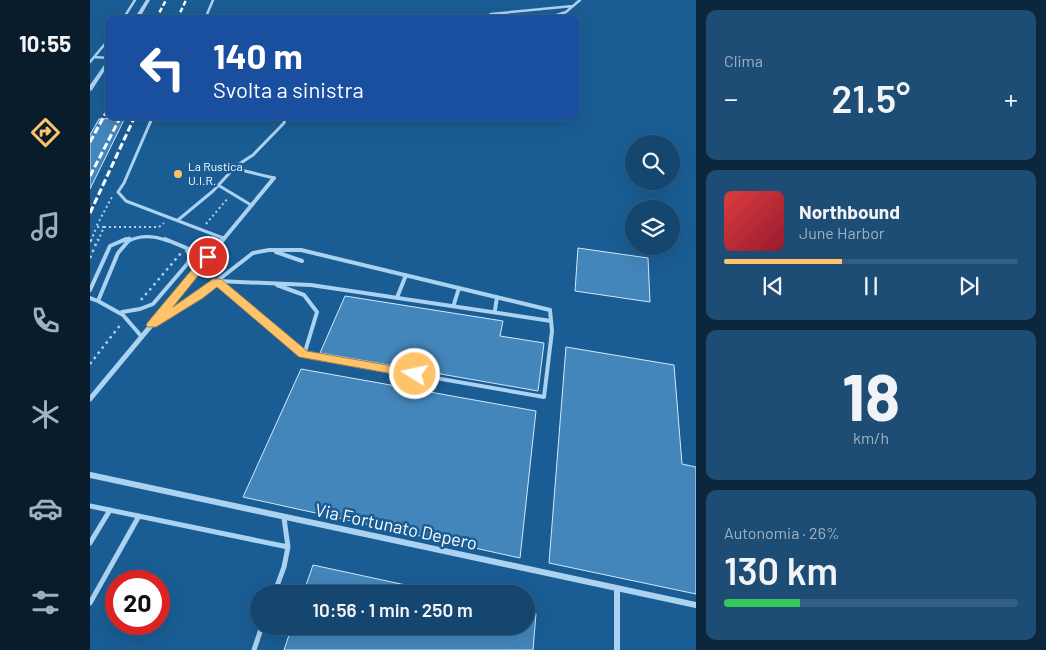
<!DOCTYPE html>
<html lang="it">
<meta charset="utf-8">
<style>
:root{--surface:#14466f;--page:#1d4d74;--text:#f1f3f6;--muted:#9db1c3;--line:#335e82;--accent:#ffc36a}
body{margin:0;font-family:Barlow,sans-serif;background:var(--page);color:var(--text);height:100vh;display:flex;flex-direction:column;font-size:19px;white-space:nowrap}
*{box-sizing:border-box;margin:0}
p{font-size:16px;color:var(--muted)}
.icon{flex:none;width:28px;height:28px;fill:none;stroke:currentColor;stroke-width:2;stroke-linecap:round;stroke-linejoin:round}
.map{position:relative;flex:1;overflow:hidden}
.details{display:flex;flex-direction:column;gap:10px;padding:10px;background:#0b263d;width:350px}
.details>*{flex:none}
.top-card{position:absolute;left:15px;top:15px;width:475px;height:105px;border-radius:10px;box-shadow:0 5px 20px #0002,0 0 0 1px var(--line);background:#1a4fa0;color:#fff;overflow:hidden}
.controls{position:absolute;left:535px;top:135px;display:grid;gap:10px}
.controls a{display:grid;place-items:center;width:55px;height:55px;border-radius:50%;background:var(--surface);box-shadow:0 5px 20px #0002,0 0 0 1px var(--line);font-size:25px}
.speed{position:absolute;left:15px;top:570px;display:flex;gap:10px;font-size:25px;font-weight:700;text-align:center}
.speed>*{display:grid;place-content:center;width:65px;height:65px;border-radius:50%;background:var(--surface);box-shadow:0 5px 20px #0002,0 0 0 1px var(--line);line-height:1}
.speed .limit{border:8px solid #d22;background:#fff;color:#111}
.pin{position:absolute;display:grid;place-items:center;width:42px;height:42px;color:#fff;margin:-21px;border:2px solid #fff;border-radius:50%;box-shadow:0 1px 5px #0007}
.me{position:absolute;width:55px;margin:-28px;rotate:280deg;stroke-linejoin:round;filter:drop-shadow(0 0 4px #0008)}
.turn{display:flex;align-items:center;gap:18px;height:105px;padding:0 25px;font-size:22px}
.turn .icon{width:65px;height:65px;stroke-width:2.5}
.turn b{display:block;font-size:35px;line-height:42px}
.big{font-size:38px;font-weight:600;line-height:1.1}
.details .tile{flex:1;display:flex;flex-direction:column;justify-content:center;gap:8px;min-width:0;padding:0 18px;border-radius:10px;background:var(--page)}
.details .dial{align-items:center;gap:0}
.dial b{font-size:65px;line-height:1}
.song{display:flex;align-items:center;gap:15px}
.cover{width:60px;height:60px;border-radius:8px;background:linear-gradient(135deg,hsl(0 70% 55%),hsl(350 70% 35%))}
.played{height:5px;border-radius:2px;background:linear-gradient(90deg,var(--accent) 40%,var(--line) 40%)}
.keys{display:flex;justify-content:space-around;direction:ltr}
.heat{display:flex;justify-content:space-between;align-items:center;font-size:28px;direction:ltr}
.charge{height:8px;border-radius:4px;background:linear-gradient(90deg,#34c759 26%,var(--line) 0)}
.trip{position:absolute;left:160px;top:585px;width:285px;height:50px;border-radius:25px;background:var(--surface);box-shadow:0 5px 20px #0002,0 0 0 1px var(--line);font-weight:600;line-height:50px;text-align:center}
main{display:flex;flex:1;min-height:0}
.tab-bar{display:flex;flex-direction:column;width:90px;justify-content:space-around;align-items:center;background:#081c2c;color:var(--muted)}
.tab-bar .icon{width:35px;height:35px}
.tab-bar .selected{color:var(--accent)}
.tab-bar b{font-size:22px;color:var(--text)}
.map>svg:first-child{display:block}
</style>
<main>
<nav class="tab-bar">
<b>10:55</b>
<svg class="icon selected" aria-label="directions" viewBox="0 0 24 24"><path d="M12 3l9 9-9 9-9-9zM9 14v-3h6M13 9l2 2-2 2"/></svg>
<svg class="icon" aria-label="music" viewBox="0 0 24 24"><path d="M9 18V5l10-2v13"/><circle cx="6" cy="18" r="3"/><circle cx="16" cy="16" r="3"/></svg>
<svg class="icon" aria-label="phone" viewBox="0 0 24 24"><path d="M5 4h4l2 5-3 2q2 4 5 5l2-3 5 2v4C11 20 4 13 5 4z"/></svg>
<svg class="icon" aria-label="climate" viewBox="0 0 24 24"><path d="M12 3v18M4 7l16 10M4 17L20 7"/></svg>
<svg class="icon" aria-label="car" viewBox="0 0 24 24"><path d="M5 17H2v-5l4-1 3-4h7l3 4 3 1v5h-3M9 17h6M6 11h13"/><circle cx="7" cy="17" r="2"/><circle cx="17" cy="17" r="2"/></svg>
<svg class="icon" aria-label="filters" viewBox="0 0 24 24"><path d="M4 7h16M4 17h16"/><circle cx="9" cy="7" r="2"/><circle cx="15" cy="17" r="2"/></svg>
</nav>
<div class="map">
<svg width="606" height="650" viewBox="0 0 606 650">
<rect width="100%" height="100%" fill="#1a5d94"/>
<path fill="#4386bb" stroke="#d2e9fb" d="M35,118L0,189V135L9,119Z
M488,248L558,258L560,302L485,291Z
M255,296L413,321L410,336L454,343L448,391L230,353Z
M476,347L584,365L592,464L606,467V594L459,563Z
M211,369L446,411L430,558L153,497Z
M223,565L334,589L333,594H213Z
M436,612L446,614L443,650H194L202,626H436Z"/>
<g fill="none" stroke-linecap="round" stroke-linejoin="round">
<path stroke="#abd2f0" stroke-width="2" stroke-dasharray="2 3" stroke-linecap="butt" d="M116,224L138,198
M14,227H69L74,223
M1,241L6,228
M8,241L14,227H6L23,195"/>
<path stroke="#abd2f0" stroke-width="2.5" stroke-dasharray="2.5 4" stroke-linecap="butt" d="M0,242L1,239
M0,258L8,239
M51,300L91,253
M0,364L31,324"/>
<path stroke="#abd2f0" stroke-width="2.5" d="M33,19L45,0
M115,19L123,0
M399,19L397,16L401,14L483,6
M454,19L476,12L490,0
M4,57L19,58
M0,62L19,39"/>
<path stroke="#abd2f0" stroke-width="3" d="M63,116L34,183L28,192L36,201L133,238
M146,166L155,171L184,178
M128,185L161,205
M88,220L123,191L146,166L163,155L194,123L195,119L193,116
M33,241L39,238
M39,241C52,234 65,236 78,241"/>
<path stroke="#abd2f0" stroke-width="4" d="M40,239L28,253L8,301L33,315L52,337
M75,239L118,257
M178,250H211L460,310L462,331L454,397L214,355L127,281L221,285L461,321
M186,252L212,261
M187,285L214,295L227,312L214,355
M0,290L20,246L36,239
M308,295L316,275
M0,298L8,301
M364,304L369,288
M405,310L407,297
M32,312L50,309L63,304L98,263L100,257L96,248
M64,324L109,295L163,253L179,250"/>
<path stroke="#abd2f0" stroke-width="5" d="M0,506L198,547L194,567L184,594
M194,518L198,547
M0,543L20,510
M0,603L49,516
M164,650L172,626"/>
<path stroke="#abd2f0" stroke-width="4" d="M132,241L184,178"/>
<path stroke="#abd2f0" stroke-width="5" d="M0,399L133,239"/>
<path stroke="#abd2f0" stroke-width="6" d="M0,475L606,605
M527,589V650"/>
<path fill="#abd2f0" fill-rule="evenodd" d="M56,0H60L49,19H44Z
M19,58V64L2,90L0,91V85Z"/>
<path stroke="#fff" stroke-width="2.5" stroke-dasharray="5 2.5" stroke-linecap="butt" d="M66,19L76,0
M87,19L96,0"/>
<path stroke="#fff" stroke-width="3" stroke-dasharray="7 3" stroke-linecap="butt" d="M0,142L19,107
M0,176L31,116
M0,213L45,116"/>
</g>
<path fill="#ffc36a" stroke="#a67f45" d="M118,254L123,257L83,307L123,279H131L217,351L325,370L329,371L331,374L329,377L325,378L209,357L127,287L113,298L66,327H58L56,325L58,322L114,255Z"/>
<circle fill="#ffc36a" stroke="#1a5d94" stroke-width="2" cx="88" cy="174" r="5"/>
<g text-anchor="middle" stroke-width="5" stroke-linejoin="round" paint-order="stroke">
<g font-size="12" fill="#fff" stroke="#1a5d94" text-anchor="start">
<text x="98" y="171">La Rustica<tspan x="98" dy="14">U.I.R.</tspan></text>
</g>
<g font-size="18" fill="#fff" stroke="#1a5d94">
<text transform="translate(306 527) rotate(12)" y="6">Via Fortunato Depero</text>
</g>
</g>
</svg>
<div class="controls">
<a><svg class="icon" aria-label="search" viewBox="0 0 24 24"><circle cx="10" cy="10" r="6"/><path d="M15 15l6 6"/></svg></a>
<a><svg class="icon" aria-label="layers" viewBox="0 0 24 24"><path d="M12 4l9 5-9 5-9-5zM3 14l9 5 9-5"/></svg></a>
</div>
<div class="speed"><div class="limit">20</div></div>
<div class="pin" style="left:118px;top:257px;background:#d93025"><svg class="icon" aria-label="arrive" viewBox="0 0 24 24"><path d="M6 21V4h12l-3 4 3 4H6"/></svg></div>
<svg class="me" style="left:325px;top:374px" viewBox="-20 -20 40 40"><circle r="17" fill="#ffc36a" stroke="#fff" stroke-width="3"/><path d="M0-11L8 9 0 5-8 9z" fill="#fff"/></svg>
<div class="trip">10:56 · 1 min · 250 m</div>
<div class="top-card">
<div class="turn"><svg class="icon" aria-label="left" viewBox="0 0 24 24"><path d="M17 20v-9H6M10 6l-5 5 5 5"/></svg><div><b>140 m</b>Svolta a sinistra</div></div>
</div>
</div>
<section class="details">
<div class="tile"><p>Clima</p>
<div class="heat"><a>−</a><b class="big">21.5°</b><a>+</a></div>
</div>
<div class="tile">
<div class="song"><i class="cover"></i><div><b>Northbound</b><p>June Harbor</p></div></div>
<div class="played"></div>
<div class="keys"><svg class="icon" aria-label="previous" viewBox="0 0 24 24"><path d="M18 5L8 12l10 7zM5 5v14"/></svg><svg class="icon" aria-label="pause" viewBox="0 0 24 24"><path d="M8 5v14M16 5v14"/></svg><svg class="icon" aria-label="next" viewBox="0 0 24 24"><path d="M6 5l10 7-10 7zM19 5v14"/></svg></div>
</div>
<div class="tile dial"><b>18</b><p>km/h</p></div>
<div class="tile"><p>Autonomia · 26%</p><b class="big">130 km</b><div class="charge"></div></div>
</section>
</main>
